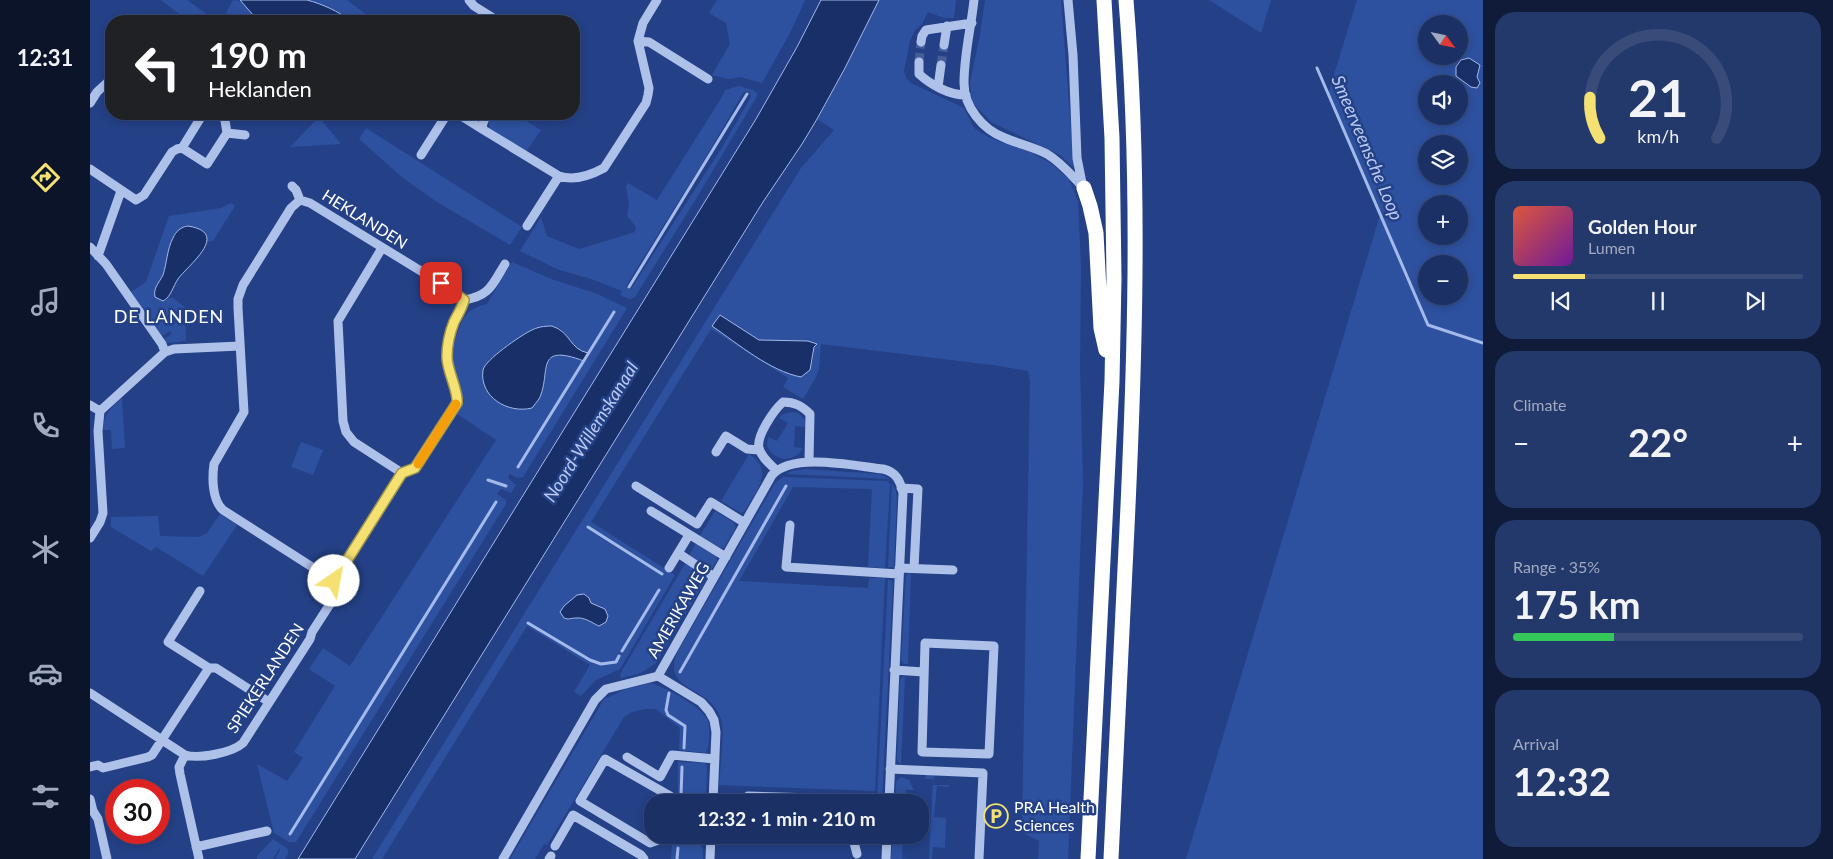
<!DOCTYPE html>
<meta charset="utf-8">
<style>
:root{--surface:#1b3165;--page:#24396b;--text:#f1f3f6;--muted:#a0a9bf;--line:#394c79;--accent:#f4e172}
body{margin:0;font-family:Lato,sans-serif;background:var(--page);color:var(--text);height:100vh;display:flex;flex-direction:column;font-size:19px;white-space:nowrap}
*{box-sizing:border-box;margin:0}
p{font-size:16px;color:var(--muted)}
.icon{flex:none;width:28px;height:28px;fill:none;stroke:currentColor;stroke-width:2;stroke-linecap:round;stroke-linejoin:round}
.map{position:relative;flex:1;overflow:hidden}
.panel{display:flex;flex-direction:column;gap:12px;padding:12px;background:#0f1b38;width:350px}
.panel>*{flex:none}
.guide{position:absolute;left:15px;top:15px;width:475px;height:105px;border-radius:20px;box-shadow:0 2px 8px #0003,0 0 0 1px var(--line);background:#202124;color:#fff;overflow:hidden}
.needle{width:32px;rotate:123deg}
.controls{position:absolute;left:1328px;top:15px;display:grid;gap:10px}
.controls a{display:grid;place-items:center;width:50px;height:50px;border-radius:50%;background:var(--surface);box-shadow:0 2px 8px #0003,0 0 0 1px var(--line);font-size:25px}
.speed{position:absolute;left:15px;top:779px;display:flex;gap:10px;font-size:25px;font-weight:700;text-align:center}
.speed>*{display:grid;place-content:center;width:65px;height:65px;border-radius:50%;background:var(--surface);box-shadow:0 2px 8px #0003,0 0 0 1px var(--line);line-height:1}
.speed .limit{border:8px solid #d22;background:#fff;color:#111}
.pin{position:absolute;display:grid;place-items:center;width:42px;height:42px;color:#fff;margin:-21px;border-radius:10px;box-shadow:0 2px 8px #0006}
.me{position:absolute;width:55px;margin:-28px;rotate:33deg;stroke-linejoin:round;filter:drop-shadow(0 0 4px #0008)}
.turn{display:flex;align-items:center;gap:18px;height:105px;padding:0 20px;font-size:22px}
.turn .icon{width:65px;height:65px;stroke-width:2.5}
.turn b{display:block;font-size:35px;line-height:42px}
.big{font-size:38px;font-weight:700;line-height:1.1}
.panel .tile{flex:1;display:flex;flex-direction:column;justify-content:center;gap:8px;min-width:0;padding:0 18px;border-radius:20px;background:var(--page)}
.panel .dial{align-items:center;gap:0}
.dial svg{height:130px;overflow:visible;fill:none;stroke:var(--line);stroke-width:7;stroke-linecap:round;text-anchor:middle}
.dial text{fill:var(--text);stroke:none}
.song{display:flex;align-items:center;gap:15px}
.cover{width:60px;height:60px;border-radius:8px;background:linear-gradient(135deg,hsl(10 70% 55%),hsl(280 70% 35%))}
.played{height:5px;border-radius:2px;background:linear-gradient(90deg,var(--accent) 25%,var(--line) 25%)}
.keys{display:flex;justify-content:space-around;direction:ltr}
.heat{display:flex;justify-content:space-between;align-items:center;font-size:28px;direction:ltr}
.charge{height:8px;border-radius:4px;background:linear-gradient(90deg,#34c759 35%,var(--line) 0)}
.trip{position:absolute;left:554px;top:794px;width:285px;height:50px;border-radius:20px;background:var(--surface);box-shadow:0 2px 8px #0003,0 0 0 1px var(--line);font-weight:700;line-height:50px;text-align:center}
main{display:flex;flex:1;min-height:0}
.menu{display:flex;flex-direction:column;width:90px;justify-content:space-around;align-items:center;background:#0b1428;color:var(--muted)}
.menu .icon{width:35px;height:35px}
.menu .active{color:var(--accent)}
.menu b{font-size:22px;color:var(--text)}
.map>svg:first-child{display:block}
</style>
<main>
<nav class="menu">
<b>12:31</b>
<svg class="icon active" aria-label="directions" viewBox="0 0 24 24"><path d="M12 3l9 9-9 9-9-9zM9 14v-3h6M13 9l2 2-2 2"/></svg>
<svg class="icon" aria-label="music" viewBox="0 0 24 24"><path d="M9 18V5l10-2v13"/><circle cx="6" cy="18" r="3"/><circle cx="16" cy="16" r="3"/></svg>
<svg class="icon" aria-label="phone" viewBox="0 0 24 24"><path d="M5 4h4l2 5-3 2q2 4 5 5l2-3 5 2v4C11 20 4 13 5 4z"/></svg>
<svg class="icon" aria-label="climate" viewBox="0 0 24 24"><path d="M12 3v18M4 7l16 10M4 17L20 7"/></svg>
<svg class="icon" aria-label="car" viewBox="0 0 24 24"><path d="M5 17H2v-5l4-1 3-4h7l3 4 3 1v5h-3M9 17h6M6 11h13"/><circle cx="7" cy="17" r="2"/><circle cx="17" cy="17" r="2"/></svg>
<svg class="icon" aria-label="filters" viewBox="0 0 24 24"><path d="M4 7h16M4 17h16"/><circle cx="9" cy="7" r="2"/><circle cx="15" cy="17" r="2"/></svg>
</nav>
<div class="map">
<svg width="1393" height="859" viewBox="0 0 1393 859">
<rect width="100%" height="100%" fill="#244187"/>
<path fill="#2e519f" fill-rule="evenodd" d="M71,0H97L126,21H98Z
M143,0C157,0 161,15 172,21H147L136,13Z
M217,0H257L285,21H261L246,11L227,3Z
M627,0H715L700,33L672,83L650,77L638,79L622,75L640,44L636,23L619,13Z
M789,0H866L864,18H854L838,12L832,24L825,30L820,41L814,71L816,78L821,83L874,108L884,128L898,137L913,143L936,150L959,162L979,179L988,201L991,267L990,366L993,483L978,859H948L949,841L926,829L932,824L940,381L938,371L910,366L731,344L729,369L725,379L713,399L693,387L698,378L621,329L501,522L585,575L530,669L506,680L491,696L484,692L500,665L437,626L292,859H282L711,168L744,130L727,119L755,68ZM630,315L669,340L718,341L726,344L724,347L723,361L711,377C680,371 648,344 623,326Z
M895,0H971L984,168L970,155L901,122L882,102L880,82L890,35Z
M1119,0H1181L1171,33Z
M1267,0H1393V859H1096L1290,215L1238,94ZM1336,24H1369V56H1336ZM1336,84H1369V116H1336ZM1336,144H1369V176H1336ZM1336,204H1369V236H1336ZM1336,264H1369V296H1336Z
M649,86L663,90L667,93V96L609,194L545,297C539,300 536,298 530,295L532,291L504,280L467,269L430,251L451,217L457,236L489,249L545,232L546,227L537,216L539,205L536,186L538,183L567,200L632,97L635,90ZM656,91L660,93L661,97L631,149L541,289H539L536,287L539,281L610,167L653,93Z
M413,114H425L451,130L436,152L400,130L399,122L403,115L410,119Z
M229,117L251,144L200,147Z
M276,128L432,227L420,245L347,202L313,178L269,139Z
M141,203L145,206L123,241H120L115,244L116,240L86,232C79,243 80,255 76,267C73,275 69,282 65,289L75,301L78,298H83L95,307L96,341L76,343L74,339L78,336L81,337L80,335L82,333L80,331L72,336L41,292L56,282L79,216L131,208Z
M422,262L464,280L505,293L537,308L433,477L428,478L420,474L418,478L426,485L421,493L411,489L407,494L416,500V504L206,842H199L184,833L167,764L197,781L213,758L204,752L245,686L219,669L233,648L260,666L406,440L367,414L374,402C366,376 357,358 368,331C375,313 379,309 397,304ZM451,327L470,328L489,351L494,361C443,342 462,373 449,399C447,402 444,405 442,408L435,410L399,360L439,331Z
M32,398L35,448L22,449L21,430H13C13,415 21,408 32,398Z
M703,412L708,413L715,420V427L705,426L704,447L713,448C705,463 684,462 677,446L678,437L687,441L698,423L689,418L693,414Z
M211,442L233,450L223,475L201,467Z
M659,454C685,471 666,492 654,512L651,513L631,501Z
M715,469L789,474L800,479L696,474L702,471Z
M693,477L797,481L800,484L795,568L778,567L782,489L703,487L649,581L778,588L779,578H795L785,791L629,785C630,770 635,731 631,719C621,685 569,692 588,651L685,483Z
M802,483L806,491L807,498L804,567H798Z
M625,511L643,522L646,527L634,548H631L610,536Z
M130,514L147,525L113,576L66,547L61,551L21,527V517L68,516L70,536L109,537L117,533Z
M606,543L626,555L627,560L622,569H619L599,556Z
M596,562L617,576V578L566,663L551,673L531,678L530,674Z
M818,573H821L818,664H814L811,660L816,576Z
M798,579L802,581L803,584L792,802H787Z
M812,677H815L811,765L807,760L810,681Z
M561,683C574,687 611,706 617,719C620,725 619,732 619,739C618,744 619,749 615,753L589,750L590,728L566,709H555L542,712L534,717L457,845L454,844L445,859H420L514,699L536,689Z
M588,762L615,763L617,766L616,796L613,801L588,799Z
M836,775H844L843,785H859V787L847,786L844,817L856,818L855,848L843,847L842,859H839L843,779H835Z
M811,777L819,780L824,790H816L815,802H805L806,782Z
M803,835H813L812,858L820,859H801Z
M183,839L198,849V854L195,859H185L190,850L189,849L183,859H167V856Z
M582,843L611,845L613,850V859H581Z"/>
<path fill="#192f67" stroke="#a3baea" d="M150,0H217C232,4 248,11 261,21H172L164,16Z
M731,0H789L755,68L727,119L712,144L673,202L265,859H208L666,119L707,47Z
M1379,58L1390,65L1387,77L1390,83L1387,88L1381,87L1366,76V67L1371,60Z
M98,226C142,233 97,266 88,279C83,286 81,297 73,301L65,297C63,288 69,283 73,275C77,263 77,249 83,238C86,231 91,227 98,226Z
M630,315L669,340L718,341L727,344L724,347L720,370L711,377C680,371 648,344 622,326Z
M462,326C481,332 479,349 498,353L494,361C443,342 462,373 449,399C447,402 444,405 442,408C418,414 389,397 393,370C395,360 430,336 440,331C447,327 454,326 462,326Z
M494,594L499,598L501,603L515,609L518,616L516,622L509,626C502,623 495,617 486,618C480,618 479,620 474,618L470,612L474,606L487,595Z"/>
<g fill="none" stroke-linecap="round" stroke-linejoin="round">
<path stroke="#a3baea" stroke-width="3" d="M1227,68L1338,325L1393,343
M539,287L657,94
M428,467L524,312
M398,480L416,486
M498,527L572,574
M438,623L500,660L511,664L526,662L529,656
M532,651L569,590
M590,672L696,486
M579,693L576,710L578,715L595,726L594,748
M591,796L592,767
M200,834L406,502
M587,859L588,848"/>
<path stroke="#455e99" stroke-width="9" stroke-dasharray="9 4.5" stroke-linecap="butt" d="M829,62L831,42
M851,65L854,45"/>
<path stroke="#aec1e9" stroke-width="9" d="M379,0L384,6L408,21
M884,0C881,28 874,55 874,83C874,107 893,130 915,138C929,144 944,147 957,154C972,163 982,176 994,188
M978,0L983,55L987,158L993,188
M548,41L559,42L618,79
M831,42L832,36L836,30L882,23
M854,45L857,26
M829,62V74C841,85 859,95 876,95
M848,87L851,65
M0,103L7,92L21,79
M368,114L392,129
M397,114L393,123L392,129L469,176L437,226
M137,133L155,135
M92,148L117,164L137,133L134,114
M92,148L113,114
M331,155L357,114
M0,169L46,200L54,195L82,152L87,149L92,148
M469,176C483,181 501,175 514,168L556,103L558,95L559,88L548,41L553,23L567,0
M202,186L206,190L210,200
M0,247L16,264L72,344L75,352
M292,248L248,321L253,421L256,432L264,442L312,473
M8,256L31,191
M0,405L10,411
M10,411L75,352L84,349L150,346
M626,452L636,436L657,449L669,450
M686,470C680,464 671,457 669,448C666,436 684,410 693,402C705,402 712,406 720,414L719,461
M546,486L607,524L621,502L655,523
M811,488L828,489L824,568
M561,511L636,557
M700,525L696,567L809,574
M0,538L10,522L13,513L8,431L10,411
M588,553L624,577
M579,568L599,535
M809,568L863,570
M244,581L133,510C122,500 122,478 124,464L154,412L148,308V299L153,285L201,208L210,200L220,203L365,292L374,300C400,296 402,285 415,264
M244,581L312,473L325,468L367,403C369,393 357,371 357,357C357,346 359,335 363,325C366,316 372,309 374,300
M110,591L78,642L119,668H126L179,702
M835,643L904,646L899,754L832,752Z
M804,670L834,672
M568,676L611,702L619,711L624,720L626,732L623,802
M0,693L95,755C109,759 142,753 153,743L220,639L222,632L242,601L245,595L244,581
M95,755L89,767L90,774L109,859
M537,757L570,777L582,755L625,759
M0,767L8,765L13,768L58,757L62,755L119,668
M800,769L893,773L889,859
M658,796L759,799L760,802
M0,799L3,811L8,819L17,859
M580,835V836L621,840
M762,835L767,854
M580,836L560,843L490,801L515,759L580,796L583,802
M465,846L483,815L551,855L554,859
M106,847L177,831
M413,859L505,700L516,689L568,676L682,475C703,452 764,466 793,469C806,472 810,480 813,493L799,802
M459,859L461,856
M620,859L621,835
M796,859L797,835"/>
<path stroke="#fff" stroke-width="15" d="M994,188L1000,206L1006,233L1011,328L1016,350
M998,859L1022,381L1024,278L1022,138L1014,0
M1021,859C1026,755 1031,652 1036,548C1045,365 1051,183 1036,0"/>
</g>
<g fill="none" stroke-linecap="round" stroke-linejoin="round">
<g stroke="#9f924a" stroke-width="12">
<path id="route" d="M244,581L312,473L325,468L367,403C369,392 357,371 357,357C357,345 360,332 364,322C368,314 372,308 374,300L351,283"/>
</g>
<use href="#route" stroke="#f4e172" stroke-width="9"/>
<path stroke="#f59e0b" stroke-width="9" d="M328,464L366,404"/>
</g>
<defs>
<g id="parking-ring" transform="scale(1.25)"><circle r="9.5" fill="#244187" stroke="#f4e172" stroke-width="1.5"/><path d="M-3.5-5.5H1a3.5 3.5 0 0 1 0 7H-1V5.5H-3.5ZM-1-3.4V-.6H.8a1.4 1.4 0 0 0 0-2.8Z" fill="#f4e172"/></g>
</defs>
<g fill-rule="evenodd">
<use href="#parking-ring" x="906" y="816"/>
</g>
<g text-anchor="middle" stroke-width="5" stroke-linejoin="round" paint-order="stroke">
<g font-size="16" fill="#fff" stroke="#244187">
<text transform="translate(275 219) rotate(32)" y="6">HEKLANDEN</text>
<text transform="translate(588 610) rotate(-60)" y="6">AMERIKAWEG</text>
<text transform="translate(175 678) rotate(-57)" y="6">SPIEKERLANDEN</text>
</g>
<g font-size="16" fill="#fff" stroke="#244187" text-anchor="start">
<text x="924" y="813">PRA Health<tspan x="924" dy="18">Sciences</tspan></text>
</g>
<g font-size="18" font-style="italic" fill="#bacbf0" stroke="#244187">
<text transform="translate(1277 148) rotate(67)" y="6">Smeerveensche Loop</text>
<text transform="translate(501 432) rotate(-58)" y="6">Noord-Willemskanaal</text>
</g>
<g font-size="18" letter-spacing="1" fill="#fff" stroke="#244187">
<text x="79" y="323">DE LANDEN</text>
</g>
</g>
</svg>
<div class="controls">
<a><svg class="needle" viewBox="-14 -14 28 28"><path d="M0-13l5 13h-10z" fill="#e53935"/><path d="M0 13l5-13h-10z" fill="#a0a9bf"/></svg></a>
<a><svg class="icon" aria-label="sound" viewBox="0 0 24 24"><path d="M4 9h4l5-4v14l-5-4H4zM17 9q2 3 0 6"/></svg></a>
<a><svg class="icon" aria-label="layers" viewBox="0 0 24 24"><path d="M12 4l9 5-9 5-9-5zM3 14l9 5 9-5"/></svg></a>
<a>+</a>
<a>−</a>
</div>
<div class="speed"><div class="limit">30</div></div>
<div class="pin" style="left:351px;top:283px;background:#d93025"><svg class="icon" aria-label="arrive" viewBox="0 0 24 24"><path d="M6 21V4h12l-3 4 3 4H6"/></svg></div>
<svg class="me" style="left:244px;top:581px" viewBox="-20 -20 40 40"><circle r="19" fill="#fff"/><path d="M0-13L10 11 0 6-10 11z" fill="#f4e172"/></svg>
<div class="trip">12:32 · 1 min · 210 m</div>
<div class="guide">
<div class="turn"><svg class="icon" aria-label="left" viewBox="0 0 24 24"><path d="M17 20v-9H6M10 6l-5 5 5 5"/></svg><div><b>190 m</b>Heklanden</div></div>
</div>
</div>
<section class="panel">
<div class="tile dial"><svg viewBox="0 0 100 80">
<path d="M14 69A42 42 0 1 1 86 69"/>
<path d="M14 69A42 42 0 0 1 8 44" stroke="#f4e172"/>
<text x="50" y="56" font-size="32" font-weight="700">21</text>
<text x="50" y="72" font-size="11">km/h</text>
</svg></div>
<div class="tile">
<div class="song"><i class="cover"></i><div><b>Golden Hour</b><p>Lumen</p></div></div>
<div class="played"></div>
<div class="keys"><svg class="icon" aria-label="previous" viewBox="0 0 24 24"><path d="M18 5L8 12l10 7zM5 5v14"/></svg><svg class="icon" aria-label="pause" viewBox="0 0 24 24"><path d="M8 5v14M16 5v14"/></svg><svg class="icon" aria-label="next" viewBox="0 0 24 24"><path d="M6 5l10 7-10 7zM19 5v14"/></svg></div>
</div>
<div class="tile"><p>Climate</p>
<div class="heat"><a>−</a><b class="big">22°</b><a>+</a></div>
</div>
<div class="tile"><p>Range · 35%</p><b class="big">175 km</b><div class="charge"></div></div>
<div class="tile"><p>Arrival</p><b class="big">12:32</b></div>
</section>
</main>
